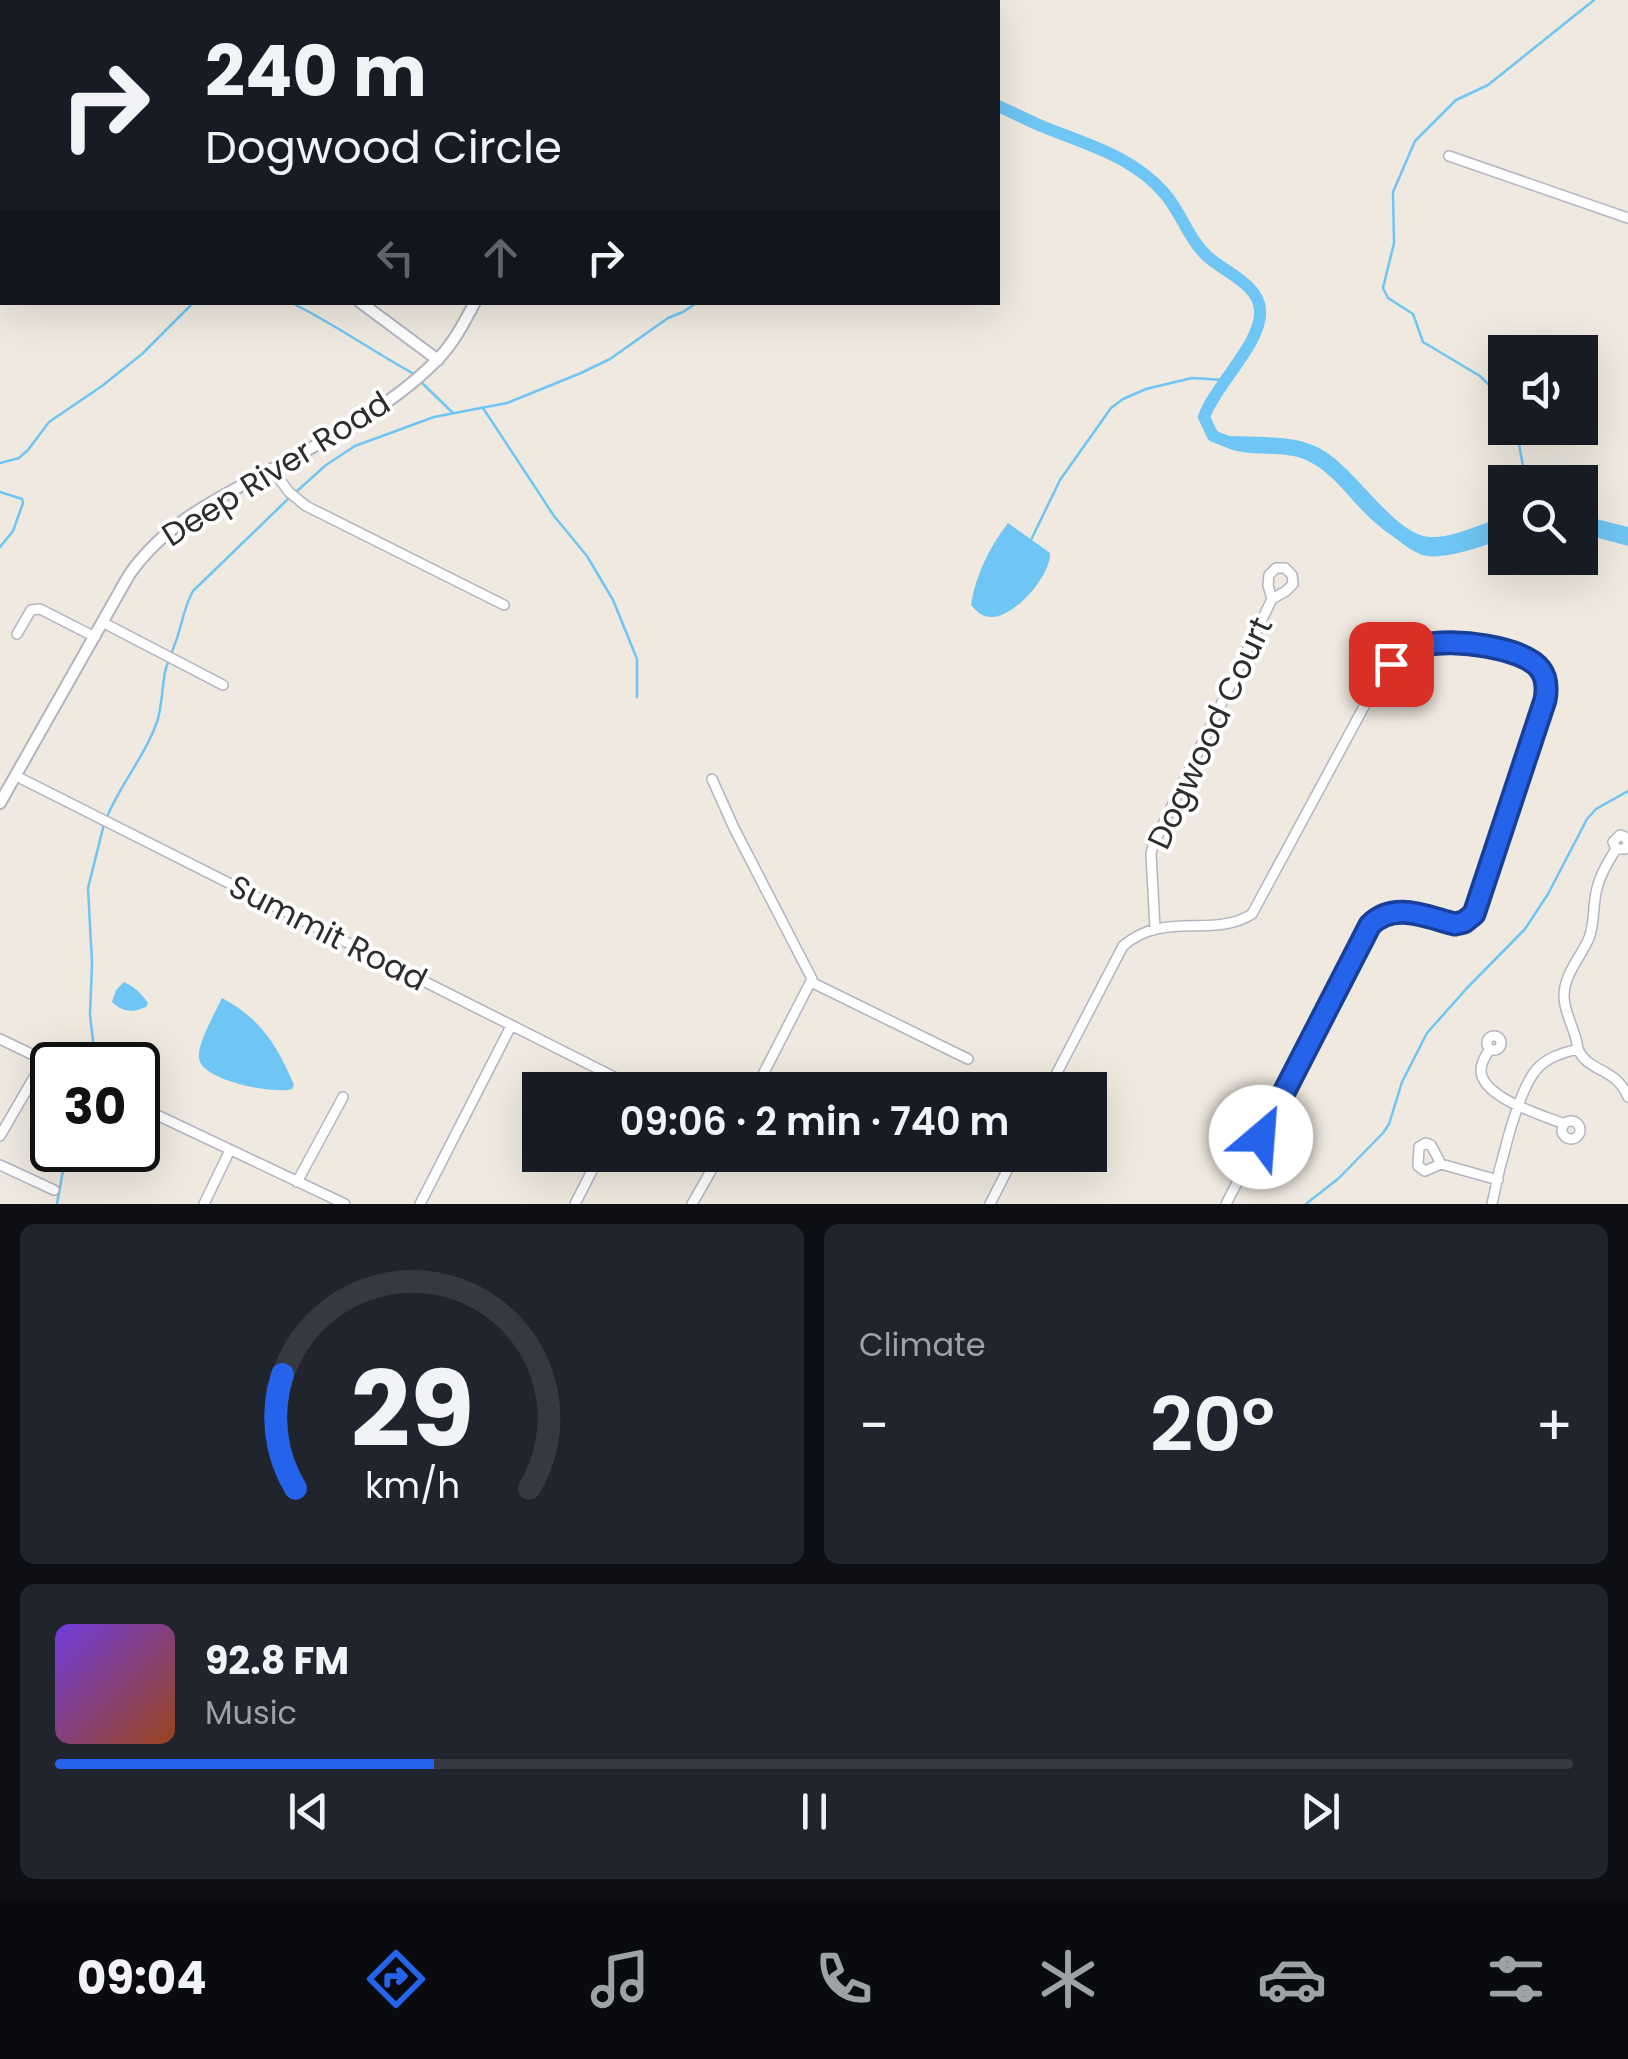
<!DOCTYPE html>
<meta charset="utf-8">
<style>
:root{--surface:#171b24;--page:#20242c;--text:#f1f3f6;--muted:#9ea1a6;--line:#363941;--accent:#2563eb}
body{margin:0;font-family:Poppins,sans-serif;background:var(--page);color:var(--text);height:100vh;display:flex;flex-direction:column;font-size:38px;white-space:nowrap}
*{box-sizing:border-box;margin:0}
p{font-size:32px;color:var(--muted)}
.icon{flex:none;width:55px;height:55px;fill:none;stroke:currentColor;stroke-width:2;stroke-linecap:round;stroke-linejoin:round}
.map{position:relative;height:1204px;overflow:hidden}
.sheet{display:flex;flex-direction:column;gap:20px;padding:20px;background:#0d0f14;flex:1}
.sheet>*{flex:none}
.hud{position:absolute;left:0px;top:0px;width:1000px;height:305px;box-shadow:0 10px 40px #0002;background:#171b24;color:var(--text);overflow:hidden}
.buttons{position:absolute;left:1488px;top:335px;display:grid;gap:20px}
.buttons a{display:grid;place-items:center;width:110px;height:110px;border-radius:0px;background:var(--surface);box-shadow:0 10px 40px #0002;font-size:50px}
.speed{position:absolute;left:30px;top:1042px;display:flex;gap:20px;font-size:50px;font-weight:700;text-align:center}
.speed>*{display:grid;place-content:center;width:130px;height:130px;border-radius:50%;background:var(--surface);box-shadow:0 10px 40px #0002;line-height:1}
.speed .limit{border:5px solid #111;border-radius:15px;background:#fff;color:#111}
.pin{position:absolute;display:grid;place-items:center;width:85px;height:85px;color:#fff;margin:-42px;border-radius:20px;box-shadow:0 5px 15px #0006}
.me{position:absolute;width:110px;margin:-55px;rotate:27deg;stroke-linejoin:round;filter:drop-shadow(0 0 8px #0008)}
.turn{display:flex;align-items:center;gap:35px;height:210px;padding:0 40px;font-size:45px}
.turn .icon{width:130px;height:130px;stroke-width:2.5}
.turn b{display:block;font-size:70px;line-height:85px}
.lanes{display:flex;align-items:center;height:95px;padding:0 40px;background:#0003;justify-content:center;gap:50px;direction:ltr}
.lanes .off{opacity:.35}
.big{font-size:75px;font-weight:600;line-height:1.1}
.sheet .tile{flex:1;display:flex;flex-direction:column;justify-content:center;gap:15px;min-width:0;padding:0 35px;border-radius:15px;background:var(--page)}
.sheet .dial{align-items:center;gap:0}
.dial svg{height:260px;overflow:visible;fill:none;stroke:var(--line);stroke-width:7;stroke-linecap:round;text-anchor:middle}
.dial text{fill:var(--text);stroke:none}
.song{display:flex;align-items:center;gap:30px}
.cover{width:120px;height:120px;border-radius:15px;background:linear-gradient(135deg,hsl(260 70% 55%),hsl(20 70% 35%))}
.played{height:10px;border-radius:5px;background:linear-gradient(90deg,var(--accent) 25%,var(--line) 25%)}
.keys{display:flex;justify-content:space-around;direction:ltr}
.heat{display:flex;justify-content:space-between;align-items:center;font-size:55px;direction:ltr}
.sheet .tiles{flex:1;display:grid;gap:20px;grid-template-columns:1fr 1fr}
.tile:last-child{grid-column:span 2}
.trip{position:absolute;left:522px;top:1072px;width:585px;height:100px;border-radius:0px;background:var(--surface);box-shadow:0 10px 40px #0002;font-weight:600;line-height:100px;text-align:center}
.dock{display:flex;height:160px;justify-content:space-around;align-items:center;background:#090b0e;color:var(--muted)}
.dock .icon{width:70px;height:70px}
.dock .active{color:var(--accent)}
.dock b{font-size:45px;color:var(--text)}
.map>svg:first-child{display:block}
</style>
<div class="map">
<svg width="1628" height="1204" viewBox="0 0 1628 1204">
<rect width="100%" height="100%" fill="#efe9df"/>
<path fill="#6fc5f3" d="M1217,435C1247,438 1290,434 1317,447C1354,464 1394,536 1430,537C1455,538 1481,523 1505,517V538C1485,546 1442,561 1422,555C1412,551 1403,544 1395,538C1387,532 1378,526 1371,519C1349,499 1335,474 1308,461C1279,446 1232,464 1213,436Z
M1580,515L1628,527V546L1580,533Z
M1008,523L1050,553C1051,575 1015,617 992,617C982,617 977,612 971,605C976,574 989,548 1008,523Z
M124,982C135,987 141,993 148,1003L146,1007C133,1013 122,1012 112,1002L116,990Z
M222,998C261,1019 277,1045 294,1085L292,1089C275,1095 200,1080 199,1058C197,1044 216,1011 222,998Z"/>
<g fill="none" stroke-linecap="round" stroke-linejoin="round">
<path stroke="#6fc5f3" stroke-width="2.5" d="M932,2L933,0
M290,302C333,323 372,351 414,374
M419,380L453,413
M1505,401L1480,376L1423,342L1413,314L1388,298L1383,288L1394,243L1393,192L1415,141L1456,100L1488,85L1594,0
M483,408L554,516L587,556L613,600L637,659V697
M1516,428L1523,466L1530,482
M0,463L19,458L28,450L49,422L102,386L142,354L194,302
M0,492L22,499L23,503L13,531L0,547
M296,492L326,465L355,446L434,417L507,403L581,373L610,359L668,318L683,312L698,302
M1031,540L1060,480L1111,408L1123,399L1146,389L1192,378L1224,380
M107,817C121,783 146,755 158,719C162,704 162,688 165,672C168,660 174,648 178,635C183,619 185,605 193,591L288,499
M96,1065L90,1015L92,963L88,888L104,824
M57,1204L64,1165L71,1150
M1306,1204L1339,1178L1383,1133L1389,1124L1402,1082L1427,1033L1467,988L1525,929L1548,894L1587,819L1596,809L1628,791"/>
<path stroke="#6fc5f3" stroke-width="12" d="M867,0L868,2
M998,106C1012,112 1025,119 1039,125C1084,144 1132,155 1165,194C1182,214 1189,240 1208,257C1225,272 1259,285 1260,310C1263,342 1215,385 1204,417L1213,436L1226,441"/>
<g stroke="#b3b4c1" stroke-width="12">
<path id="minor" d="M306,0L311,2
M525,0L528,2
M705,0L708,2
M363,2L364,0
M0,88L2,90
M1449,156L1628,218
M0,283L2,281
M272,469L289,492L306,506L504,605
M102,622L223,685
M17,634L31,610L40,609L95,637
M16,776L640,1090
M712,779L734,828L812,979L755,1090
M1628,842L1625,837L1620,835L1613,842L1616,849H1625L1628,844
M1155,928L1151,854L1153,845L1272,599L1268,585L1269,575L1276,568H1285L1292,575L1293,584L1286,591L1272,599
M811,982L968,1059
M1487 1043a7 7 0 1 1 14 0a7 7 0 1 1-14 0Z
M0,1039L54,1065
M1490,1049C1486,1055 1481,1062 1481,1070C1481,1098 1543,1115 1564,1124
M1578,1049C1588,1073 1616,1067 1628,1097
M1048,1090L1123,946C1164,910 1213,939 1252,914L1380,677L1405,654L1427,645L1450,642L1468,643L1521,655L1532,661L1540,669L1545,678V700L1474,914L1464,922L1455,924C1427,917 1393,901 1370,925L1226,1204
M138,1106L345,1204
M1562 1130a9 9 0 1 1 18 0a9 9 0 1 1-18 0Z
M0,1136L44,1060
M1441,1164L1431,1145L1426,1143L1419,1147L1418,1166L1425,1171L1441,1164L1498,1180
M0,1165L54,1190
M297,1182L343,1097
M204,1204L230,1150
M420,1204L511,1026
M575,1204L600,1155
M692,1204L720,1155
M990,1204L1015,1155
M1492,1204C1498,1173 1517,1092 1536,1070C1547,1057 1562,1053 1578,1049C1576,1030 1564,1014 1564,996C1564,974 1581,957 1589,938C1594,925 1593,913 1595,899C1597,880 1606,865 1616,849"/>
</g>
<g stroke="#b3b4c1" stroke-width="14">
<path id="tertiary" d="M235,2L236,0
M731,2L733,0
M360,302L438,360
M0,803L129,575C163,526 212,501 263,474C322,442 389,409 437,360C453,344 464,323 475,302"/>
</g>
<use href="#minor" stroke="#fff" stroke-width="9"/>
<use href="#tertiary" stroke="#fff" stroke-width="10"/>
</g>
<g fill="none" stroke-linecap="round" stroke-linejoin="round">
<g stroke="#184099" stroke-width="25">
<path id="route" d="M1261,1137L1370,925C1394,901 1426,917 1455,924L1464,922L1474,914L1545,700C1547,689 1547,678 1540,669C1524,647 1451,638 1426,645C1412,649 1402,656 1391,664"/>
</g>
<use href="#route" stroke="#2563eb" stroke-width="18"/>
</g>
<g text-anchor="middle" stroke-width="8" stroke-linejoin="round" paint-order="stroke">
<g font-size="32" fill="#2d2d2d" stroke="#fff">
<text transform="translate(276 469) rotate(-32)" y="11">Deep River Road</text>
<text transform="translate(1210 733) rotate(-65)" y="11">Dogwood Court</text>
<text transform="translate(328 933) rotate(27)" y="11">Summit Road</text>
</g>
</g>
</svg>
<div class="buttons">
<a><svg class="icon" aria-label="sound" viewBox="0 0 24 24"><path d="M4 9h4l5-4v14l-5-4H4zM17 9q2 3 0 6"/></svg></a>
<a><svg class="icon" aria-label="search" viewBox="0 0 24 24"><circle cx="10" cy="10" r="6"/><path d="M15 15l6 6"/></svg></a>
</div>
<div class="speed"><div class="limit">30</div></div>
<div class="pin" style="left:1391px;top:664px;background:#d93025"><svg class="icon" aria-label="arrive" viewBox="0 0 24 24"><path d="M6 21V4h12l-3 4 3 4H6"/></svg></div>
<svg class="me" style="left:1261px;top:1137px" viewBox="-20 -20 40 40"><circle r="19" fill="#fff"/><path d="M0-13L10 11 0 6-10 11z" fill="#2563eb"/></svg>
<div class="trip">09:06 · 2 min · 740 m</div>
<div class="hud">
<div class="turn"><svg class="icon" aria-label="right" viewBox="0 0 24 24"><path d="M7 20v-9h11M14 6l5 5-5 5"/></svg><div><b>240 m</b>Dogwood Circle</div></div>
<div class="lanes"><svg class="icon off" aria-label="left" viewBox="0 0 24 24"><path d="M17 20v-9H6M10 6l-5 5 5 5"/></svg><svg class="icon off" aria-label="ahead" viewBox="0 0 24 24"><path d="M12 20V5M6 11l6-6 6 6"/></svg><svg class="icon" aria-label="right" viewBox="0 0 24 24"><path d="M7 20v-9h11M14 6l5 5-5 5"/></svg></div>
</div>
</div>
<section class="sheet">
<div class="tiles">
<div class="tile dial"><svg viewBox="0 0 100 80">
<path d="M14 69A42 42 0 1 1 86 69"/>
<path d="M14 69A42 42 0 0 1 10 34" stroke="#2563eb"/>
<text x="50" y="56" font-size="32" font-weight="700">29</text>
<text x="50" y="72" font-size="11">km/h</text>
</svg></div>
<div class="tile"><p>Climate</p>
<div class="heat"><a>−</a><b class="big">20°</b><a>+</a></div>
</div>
<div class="tile">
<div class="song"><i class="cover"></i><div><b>92.8 FM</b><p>Music</p></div></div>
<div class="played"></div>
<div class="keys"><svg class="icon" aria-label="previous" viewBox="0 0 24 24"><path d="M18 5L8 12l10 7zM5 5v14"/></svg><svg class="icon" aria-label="pause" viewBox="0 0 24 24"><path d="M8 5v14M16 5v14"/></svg><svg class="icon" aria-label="next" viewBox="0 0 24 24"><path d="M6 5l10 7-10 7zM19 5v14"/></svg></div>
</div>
</div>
</section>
<nav class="dock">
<b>09:04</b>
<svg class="icon active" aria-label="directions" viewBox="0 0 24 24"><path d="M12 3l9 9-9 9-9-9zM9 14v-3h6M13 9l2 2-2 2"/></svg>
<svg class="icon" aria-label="music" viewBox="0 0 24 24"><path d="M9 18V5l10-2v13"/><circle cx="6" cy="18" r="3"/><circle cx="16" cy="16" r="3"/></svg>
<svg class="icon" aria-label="phone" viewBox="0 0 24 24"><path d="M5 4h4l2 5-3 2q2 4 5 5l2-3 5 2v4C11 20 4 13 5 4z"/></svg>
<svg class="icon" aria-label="climate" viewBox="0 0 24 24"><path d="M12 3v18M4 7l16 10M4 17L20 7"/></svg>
<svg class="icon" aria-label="car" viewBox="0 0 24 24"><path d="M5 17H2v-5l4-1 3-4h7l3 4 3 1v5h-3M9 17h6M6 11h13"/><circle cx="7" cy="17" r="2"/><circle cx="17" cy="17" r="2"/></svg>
<svg class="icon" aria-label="filters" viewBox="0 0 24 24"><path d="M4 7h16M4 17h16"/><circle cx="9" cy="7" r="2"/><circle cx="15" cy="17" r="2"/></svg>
</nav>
